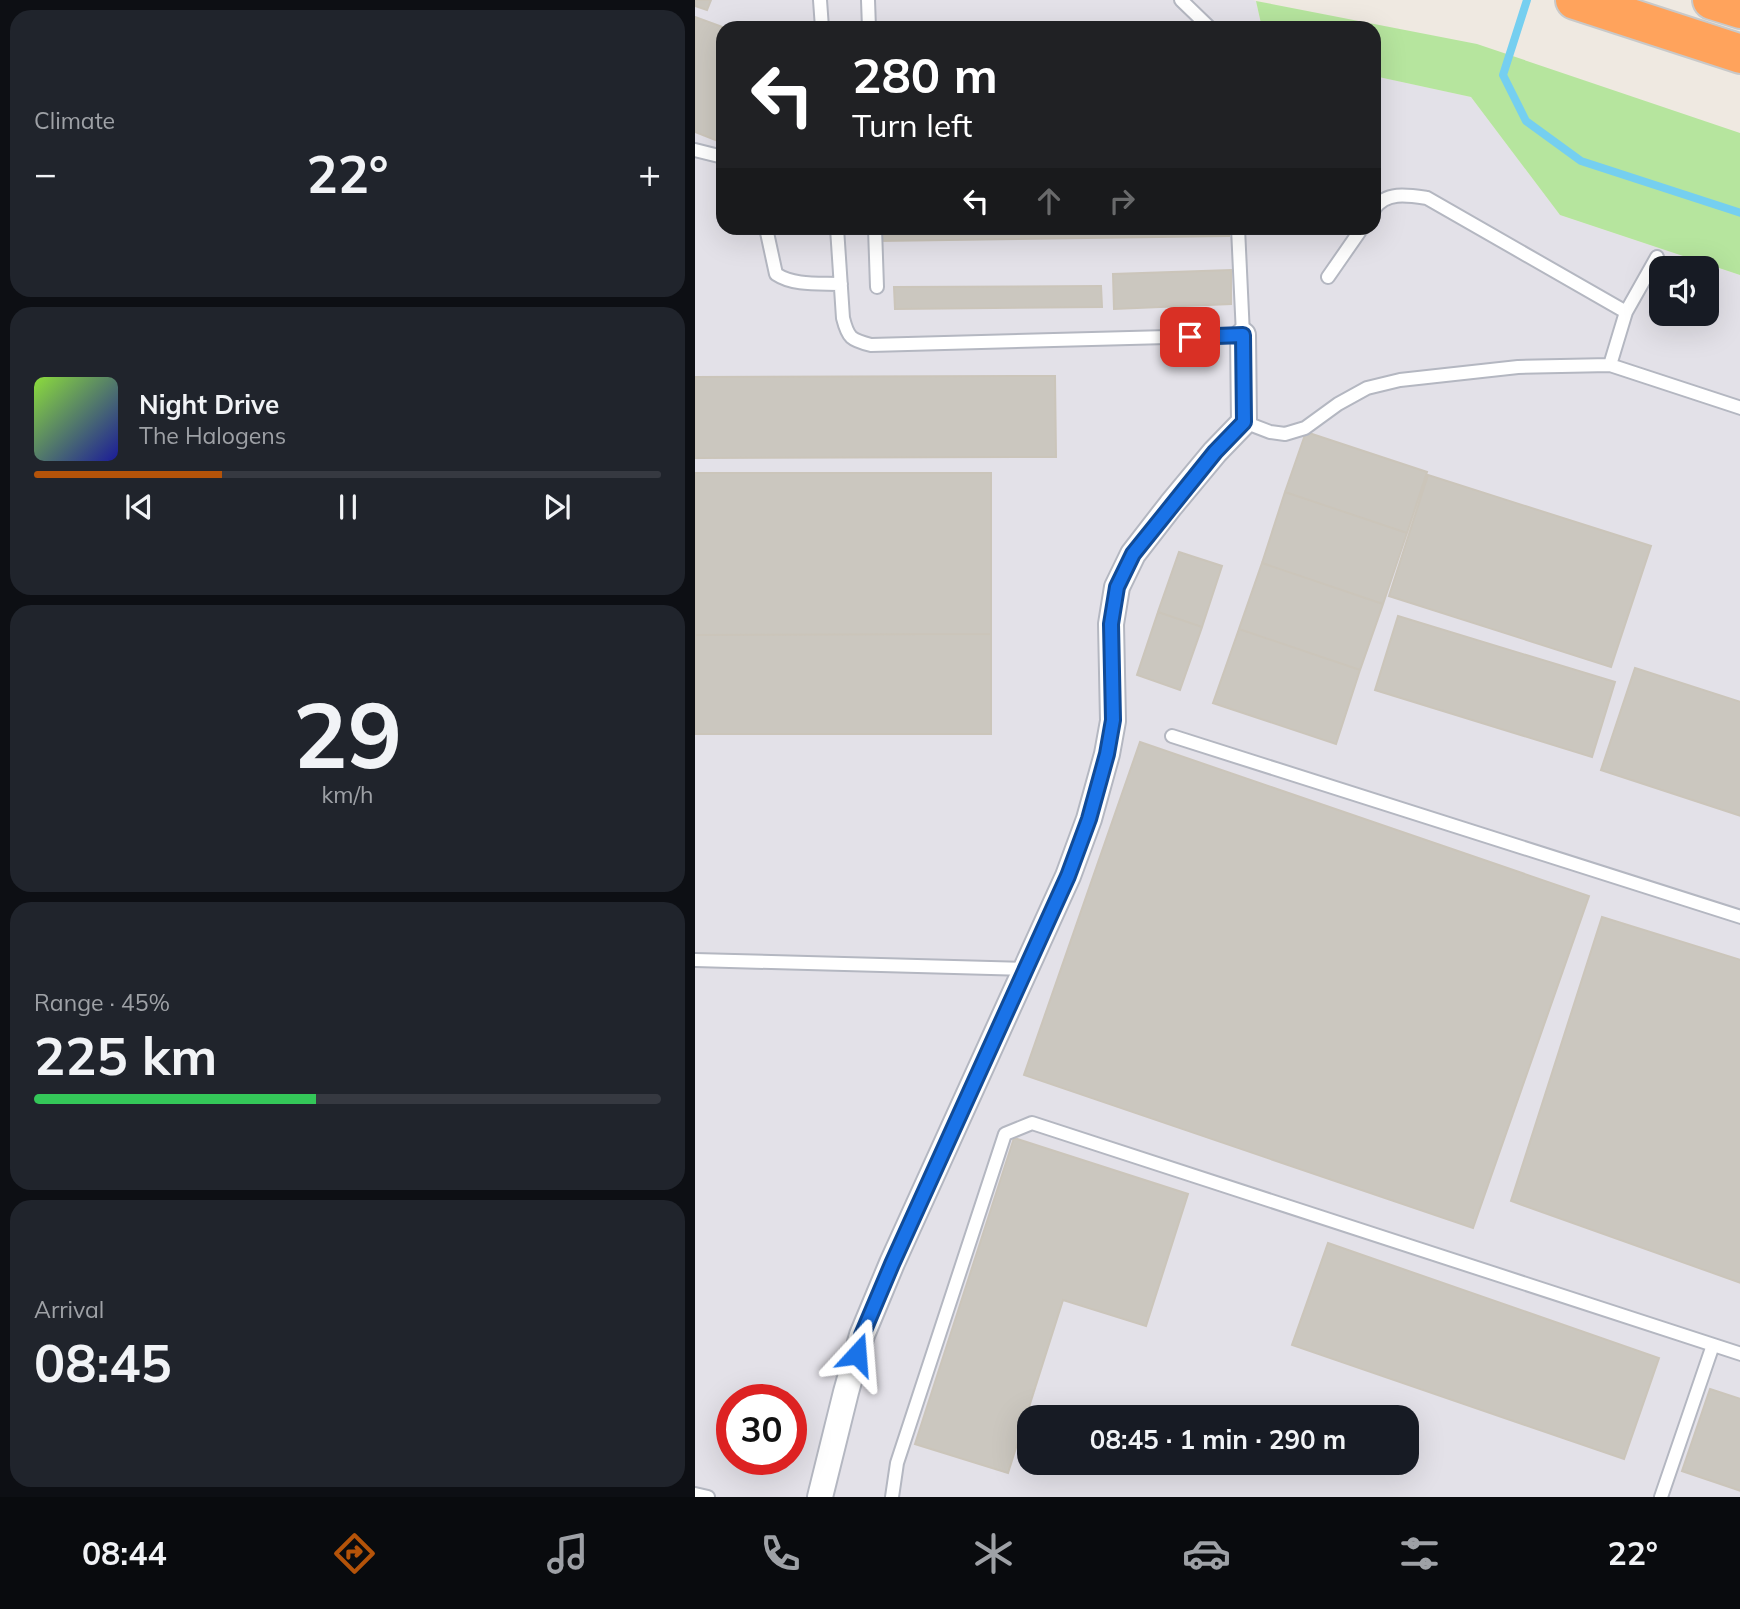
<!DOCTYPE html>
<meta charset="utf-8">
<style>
:root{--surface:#171b24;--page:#20242c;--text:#f1f3f6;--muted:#9ea1a6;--line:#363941;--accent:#b45309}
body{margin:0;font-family:Mulish,sans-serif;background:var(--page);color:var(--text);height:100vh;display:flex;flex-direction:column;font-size:26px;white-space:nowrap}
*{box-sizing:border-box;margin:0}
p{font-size:23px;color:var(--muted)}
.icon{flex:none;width:38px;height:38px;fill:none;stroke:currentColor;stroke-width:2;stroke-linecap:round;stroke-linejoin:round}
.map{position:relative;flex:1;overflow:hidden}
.panel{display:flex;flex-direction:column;gap:10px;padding:10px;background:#0d0f14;width:695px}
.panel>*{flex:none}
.guide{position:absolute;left:21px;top:21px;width:665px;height:214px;border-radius:21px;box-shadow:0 7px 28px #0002;background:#202124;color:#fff;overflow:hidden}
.tools{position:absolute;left:954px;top:256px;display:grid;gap:14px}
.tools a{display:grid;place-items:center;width:70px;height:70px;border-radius:14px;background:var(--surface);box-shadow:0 7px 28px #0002;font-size:35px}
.speed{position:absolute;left:21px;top:1384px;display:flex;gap:14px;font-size:35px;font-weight:700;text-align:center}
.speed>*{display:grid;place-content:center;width:91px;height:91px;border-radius:50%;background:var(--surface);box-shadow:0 7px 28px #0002;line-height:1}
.speed .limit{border:10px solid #d22;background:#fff;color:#111}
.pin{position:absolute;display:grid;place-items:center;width:60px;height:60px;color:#fff;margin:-30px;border-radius:14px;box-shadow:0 4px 10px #0006}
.me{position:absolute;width:77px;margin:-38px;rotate:19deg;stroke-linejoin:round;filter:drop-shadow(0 0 5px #0008)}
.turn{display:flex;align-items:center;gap:24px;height:147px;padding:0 21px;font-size:32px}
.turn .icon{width:91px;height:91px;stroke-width:2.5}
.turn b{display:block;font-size:49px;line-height:60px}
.lanes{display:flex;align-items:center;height:66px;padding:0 21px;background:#0003;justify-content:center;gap:35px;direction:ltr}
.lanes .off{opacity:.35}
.big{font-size:52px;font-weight:700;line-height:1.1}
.panel .card{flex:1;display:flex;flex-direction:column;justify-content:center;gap:10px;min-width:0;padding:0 24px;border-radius:21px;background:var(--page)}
.panel .dial{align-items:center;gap:0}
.dial b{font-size:91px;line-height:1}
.song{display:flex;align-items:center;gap:21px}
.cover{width:84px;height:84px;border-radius:10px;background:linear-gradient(135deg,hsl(90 70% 55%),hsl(240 70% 35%))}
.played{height:7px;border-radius:4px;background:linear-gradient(90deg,var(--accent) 30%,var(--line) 30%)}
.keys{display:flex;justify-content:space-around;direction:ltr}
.heat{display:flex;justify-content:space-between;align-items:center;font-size:38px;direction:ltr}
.charge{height:10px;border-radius:5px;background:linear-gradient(90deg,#34c759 45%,var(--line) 0)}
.trip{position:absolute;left:322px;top:1405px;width:402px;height:70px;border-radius:21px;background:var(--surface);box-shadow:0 7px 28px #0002;font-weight:700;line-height:70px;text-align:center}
.tabs{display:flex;height:112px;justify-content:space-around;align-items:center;background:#090b0e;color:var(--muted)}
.tabs .icon{width:49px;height:49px}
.tabs .active{color:var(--accent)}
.tabs b{font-size:32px;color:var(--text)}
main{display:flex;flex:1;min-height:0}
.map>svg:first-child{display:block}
</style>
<main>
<section class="panel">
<div class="card"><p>Climate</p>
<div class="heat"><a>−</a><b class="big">22°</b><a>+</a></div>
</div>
<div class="card">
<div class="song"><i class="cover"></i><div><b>Night Drive</b><p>The Halogens</p></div></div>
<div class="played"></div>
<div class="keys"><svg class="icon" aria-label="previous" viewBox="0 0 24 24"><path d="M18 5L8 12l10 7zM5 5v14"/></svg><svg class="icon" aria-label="pause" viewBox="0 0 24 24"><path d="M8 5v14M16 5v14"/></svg><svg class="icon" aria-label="next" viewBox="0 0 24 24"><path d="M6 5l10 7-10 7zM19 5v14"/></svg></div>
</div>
<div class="card dial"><b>29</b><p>km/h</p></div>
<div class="card"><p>Range · 45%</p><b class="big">225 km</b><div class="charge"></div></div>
<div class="card"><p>Arrival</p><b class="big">08:45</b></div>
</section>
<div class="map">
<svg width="1046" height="1497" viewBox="0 0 1046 1497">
<rect width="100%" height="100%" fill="#efe9e1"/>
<path fill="#e3e1e8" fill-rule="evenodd" d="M0,0H558L561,1L567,28H28V228H679V76L776,97L865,215L1045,275V1497H0ZM966,268H1012V313H966ZM37,1400H96V1460H37ZM334,1418H712V1463H334Z"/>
<path fill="#b6e59e" d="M561,1L782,44L1045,133V275L865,215L776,97L679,76V28H567Z"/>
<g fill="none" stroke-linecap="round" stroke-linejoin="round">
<path stroke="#75cff0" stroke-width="8" d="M832,0L808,75L831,121L886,161L1046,213"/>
</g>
<path fill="#cbc7bf" stroke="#cbc5ba" stroke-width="2" d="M0,0H16L12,10L0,6Z
M0,17L30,28H28V143L0,132Z
M185,228H534V236L185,241Z
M536,270V304L419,309L418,274Z
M406,286L407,307L200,309L199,287Z
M360,376L361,457L0,458V377Z
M611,432L732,472L712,533L590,492Z
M0,473H296V634L0,635Z
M733,475L956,546L916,667L694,596Z
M590,492L712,533L688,604L567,563Z
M484,552L527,566L507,627L463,612Z
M567,563L688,604L665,670L544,629Z
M463,612L507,627L485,690L442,675Z
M703,616L920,682L897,757L680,690Z
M544,629L665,670L641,744L518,703Z
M296,634V734H0V635Z
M940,668L1046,702V816L906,770Z
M445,742L894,896L778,1228L329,1075Z
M907,917L1046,960V1283L816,1201Z
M319,1138L493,1194L451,1326L368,1300L313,1473L220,1444Z
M633,1243L964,1358L929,1459L597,1345Z
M1015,1389L1046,1399V1491L987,1471Z"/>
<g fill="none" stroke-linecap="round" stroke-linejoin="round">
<g stroke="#b4b7c1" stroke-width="16">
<path id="service" d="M125,0L127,28
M173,0L174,28
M486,0L515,28
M0,150L28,157
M679,209C691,191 713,195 732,198L931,312
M71,228L81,274C99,286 125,283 146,284
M142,228L148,318C153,338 156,340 176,345L548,335L543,228
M180,228L182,287
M633,277L667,228
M915,365L931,312L962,257
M549,422L575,432L590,434L610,428L643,404L672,388L705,380L823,367L915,365L1046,408
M477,736L1046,917
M0,960L331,969
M0,1494L13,1497
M197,1497L202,1463L310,1134L337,1123L1046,1354
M966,1497L1018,1345"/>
</g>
<g stroke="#b4b7c1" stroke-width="28">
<path id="minor" d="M125,1497L151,1392L167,1335L197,1263L373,876L394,819L412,754L418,721L416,624L422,587L438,554L476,505L520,452L549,422L548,335"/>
</g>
<g stroke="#c9c9c9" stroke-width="42">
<path id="motorway" d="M880,0L1046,54
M1017,0L1046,9"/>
</g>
<use href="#service" stroke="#fff" stroke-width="12"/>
<use href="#minor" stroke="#fff" stroke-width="24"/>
<use href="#motorway" stroke="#ffa35c" stroke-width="38"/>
</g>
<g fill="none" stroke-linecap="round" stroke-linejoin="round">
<g stroke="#114b97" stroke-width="18">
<path id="route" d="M162,1354L167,1335L197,1264L373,876L394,819L412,754L418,720L416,624L422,587L438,554L520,452L549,422L548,335L495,337"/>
</g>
<use href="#route" stroke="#1a73e8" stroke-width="12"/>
</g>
</svg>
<div class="tools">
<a><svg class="icon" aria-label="sound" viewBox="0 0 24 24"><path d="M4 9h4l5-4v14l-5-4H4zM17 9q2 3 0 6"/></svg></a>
</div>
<div class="speed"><div class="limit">30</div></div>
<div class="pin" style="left:495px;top:337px;background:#d93025"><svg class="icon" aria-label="arrive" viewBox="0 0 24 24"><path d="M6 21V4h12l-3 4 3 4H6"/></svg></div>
<svg class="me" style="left:162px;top:1354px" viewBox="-20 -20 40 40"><path d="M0-17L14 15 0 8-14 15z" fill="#1a73e8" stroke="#fff" stroke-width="4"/></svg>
<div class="trip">08:45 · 1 min · 290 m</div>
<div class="guide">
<div class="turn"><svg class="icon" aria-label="left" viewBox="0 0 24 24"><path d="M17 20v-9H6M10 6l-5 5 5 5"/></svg><div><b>280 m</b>Turn left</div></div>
<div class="lanes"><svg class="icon" aria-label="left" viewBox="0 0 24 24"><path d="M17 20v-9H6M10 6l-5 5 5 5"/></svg><svg class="icon off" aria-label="ahead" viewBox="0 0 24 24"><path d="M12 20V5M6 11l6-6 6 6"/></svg><svg class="icon off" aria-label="right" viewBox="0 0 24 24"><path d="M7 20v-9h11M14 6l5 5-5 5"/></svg></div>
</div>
</div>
</main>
<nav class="tabs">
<b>08:44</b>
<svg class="icon active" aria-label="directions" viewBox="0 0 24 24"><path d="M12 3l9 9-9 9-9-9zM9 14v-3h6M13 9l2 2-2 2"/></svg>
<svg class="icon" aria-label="music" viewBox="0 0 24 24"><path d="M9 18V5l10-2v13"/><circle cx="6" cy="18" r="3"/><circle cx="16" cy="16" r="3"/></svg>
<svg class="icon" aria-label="phone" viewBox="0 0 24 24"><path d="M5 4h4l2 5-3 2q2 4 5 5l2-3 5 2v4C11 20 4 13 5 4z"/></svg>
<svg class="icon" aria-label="climate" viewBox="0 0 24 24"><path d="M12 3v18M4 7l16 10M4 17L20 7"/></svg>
<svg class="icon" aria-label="car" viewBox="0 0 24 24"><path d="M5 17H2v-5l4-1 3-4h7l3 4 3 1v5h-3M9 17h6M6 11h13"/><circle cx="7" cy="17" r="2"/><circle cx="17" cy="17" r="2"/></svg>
<svg class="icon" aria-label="filters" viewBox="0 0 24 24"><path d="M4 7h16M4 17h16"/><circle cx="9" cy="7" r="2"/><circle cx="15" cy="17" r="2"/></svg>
<b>22°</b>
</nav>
